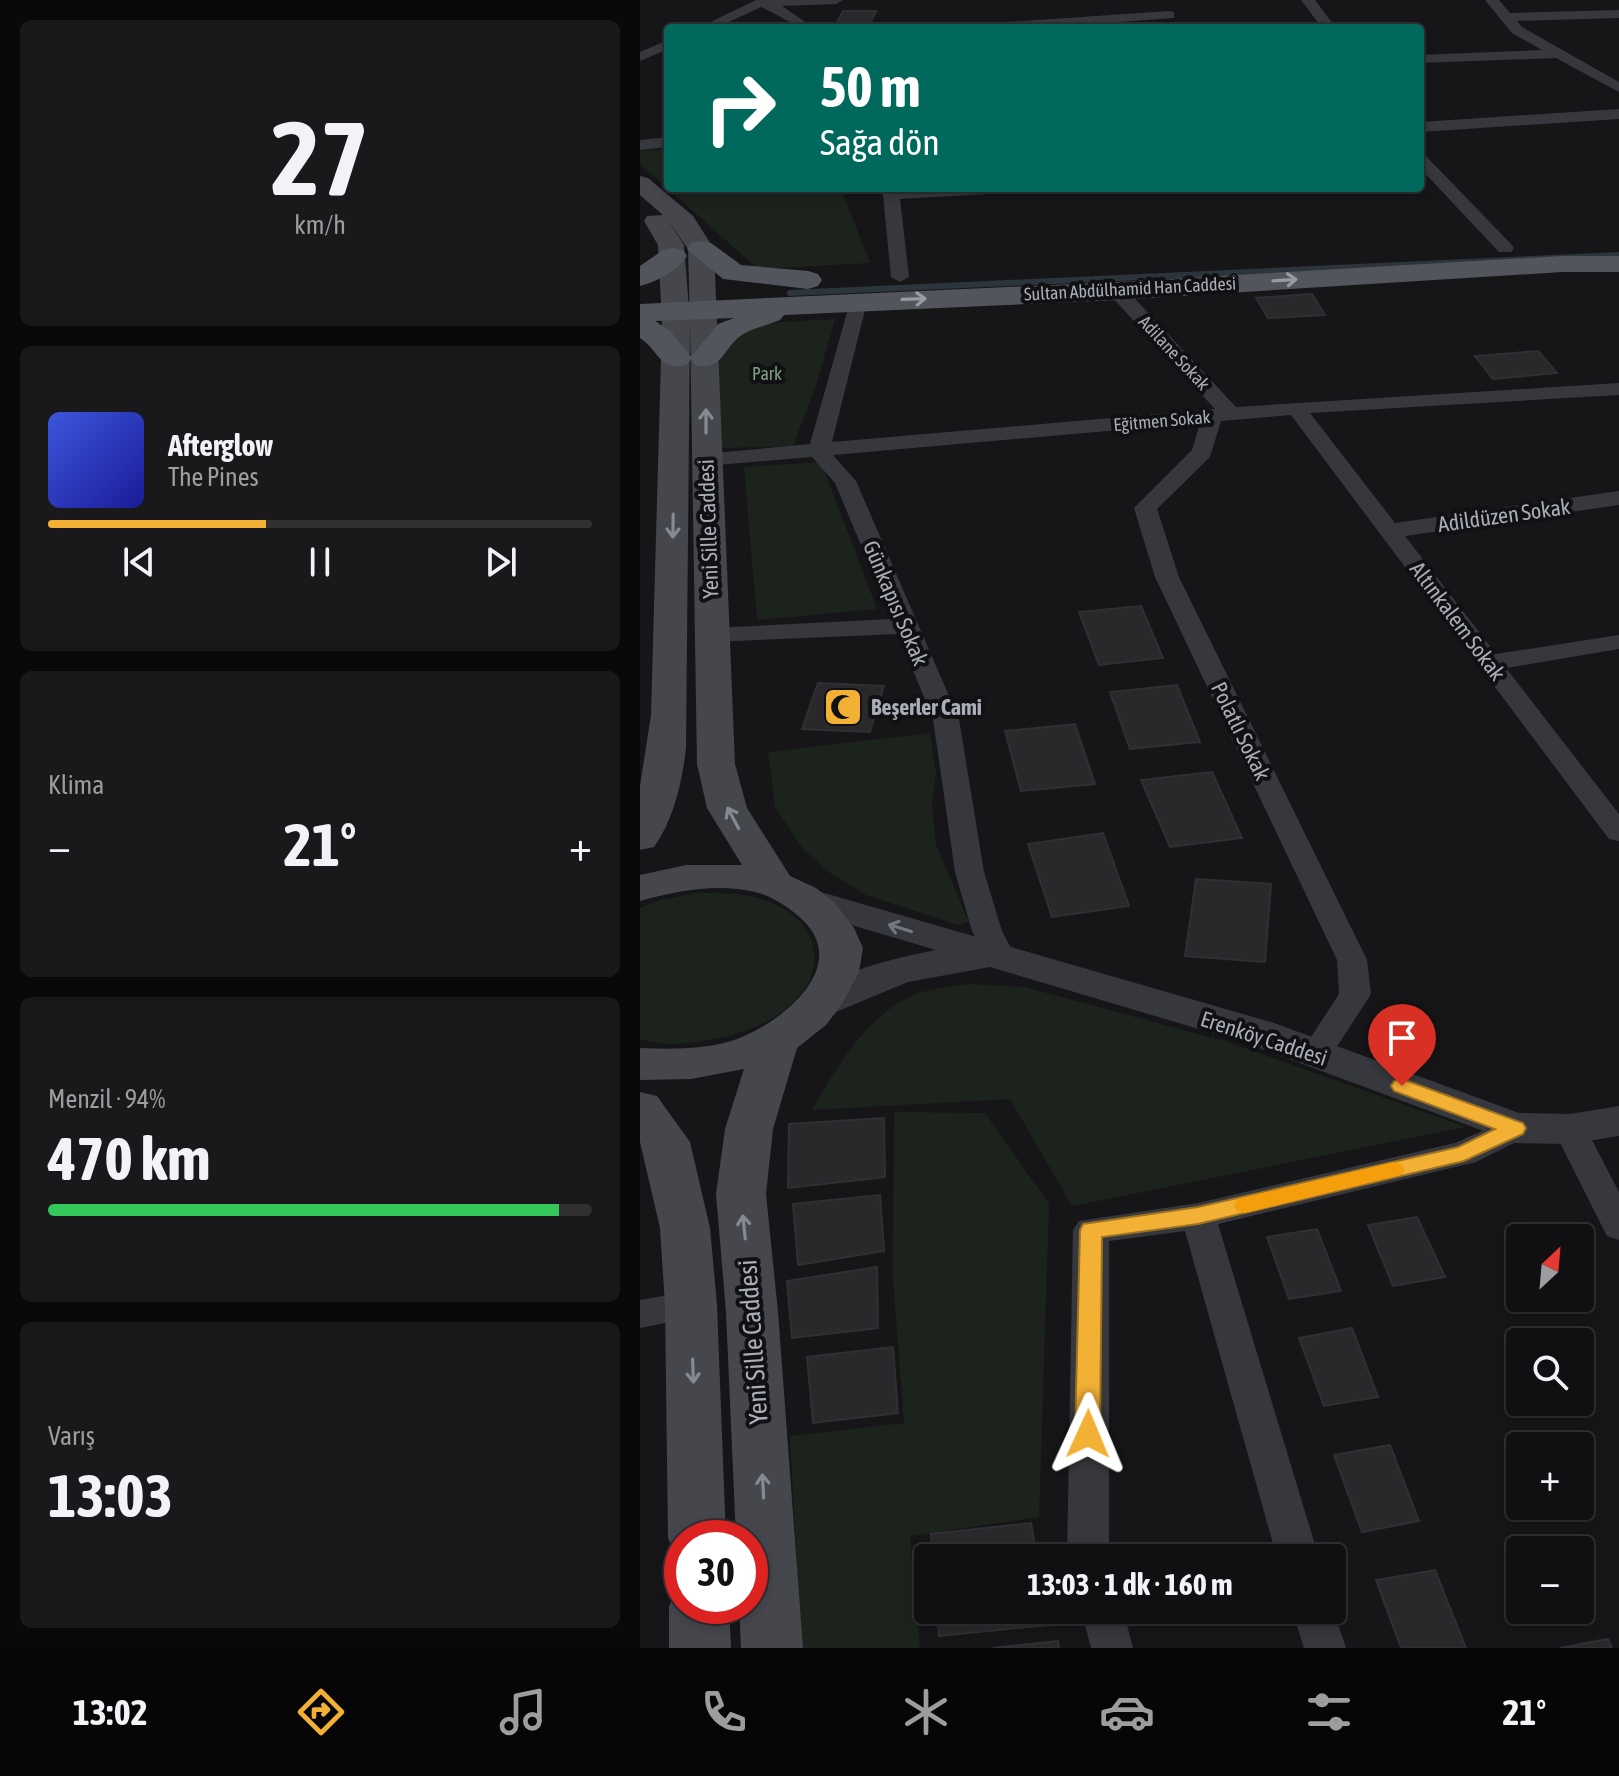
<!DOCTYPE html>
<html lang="tr">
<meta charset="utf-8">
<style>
:root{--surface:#101012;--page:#19191b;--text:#f1f3f6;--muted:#9c9d9f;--line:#303032;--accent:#f2b134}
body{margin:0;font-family:"Asap Condensed",sans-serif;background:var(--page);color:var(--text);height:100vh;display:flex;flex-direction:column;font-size:30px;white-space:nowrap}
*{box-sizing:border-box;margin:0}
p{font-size:26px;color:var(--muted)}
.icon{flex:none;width:44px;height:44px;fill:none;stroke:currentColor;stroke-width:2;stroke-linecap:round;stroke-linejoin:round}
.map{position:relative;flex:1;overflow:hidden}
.sheet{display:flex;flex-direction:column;gap:20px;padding:20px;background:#09090a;width:640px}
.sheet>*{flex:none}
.top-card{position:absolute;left:24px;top:24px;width:760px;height:168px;border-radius:8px;box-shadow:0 4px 12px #0003,0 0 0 2px var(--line);background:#00695c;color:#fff;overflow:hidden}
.needle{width:52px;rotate:26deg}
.buttons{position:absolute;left:866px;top:1224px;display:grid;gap:16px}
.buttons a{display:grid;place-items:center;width:88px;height:88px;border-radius:8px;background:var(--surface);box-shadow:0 4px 12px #0003,0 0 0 2px var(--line);font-size:40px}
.speed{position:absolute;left:24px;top:1520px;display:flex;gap:16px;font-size:40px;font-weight:700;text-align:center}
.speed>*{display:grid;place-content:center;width:104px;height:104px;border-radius:50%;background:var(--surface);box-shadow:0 4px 12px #0003,0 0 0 2px var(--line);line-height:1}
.speed .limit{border:12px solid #d22;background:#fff;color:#111}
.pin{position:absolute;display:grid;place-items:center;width:68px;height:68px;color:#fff;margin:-82px -34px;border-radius:50% 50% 50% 0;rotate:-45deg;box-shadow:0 0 8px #0007}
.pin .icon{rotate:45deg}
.me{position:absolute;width:88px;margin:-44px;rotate:1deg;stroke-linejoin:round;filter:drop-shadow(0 0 6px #0008)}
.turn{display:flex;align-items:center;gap:28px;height:168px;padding:0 24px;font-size:36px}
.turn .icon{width:104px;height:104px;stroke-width:2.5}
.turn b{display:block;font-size:56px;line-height:68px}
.big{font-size:60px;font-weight:700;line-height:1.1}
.sheet .widget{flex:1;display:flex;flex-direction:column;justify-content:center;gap:12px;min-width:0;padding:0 28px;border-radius:12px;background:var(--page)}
.sheet .dial{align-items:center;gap:0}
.dial b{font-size:104px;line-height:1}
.song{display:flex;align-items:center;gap:24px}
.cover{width:96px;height:96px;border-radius:12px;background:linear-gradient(135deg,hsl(230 70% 55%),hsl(240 70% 35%))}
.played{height:8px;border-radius:4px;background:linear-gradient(90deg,var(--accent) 40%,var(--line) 40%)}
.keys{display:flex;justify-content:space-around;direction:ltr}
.heat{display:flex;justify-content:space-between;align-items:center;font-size:44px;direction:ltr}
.charge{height:12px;border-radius:6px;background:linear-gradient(90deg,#34c759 94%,var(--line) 0)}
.trip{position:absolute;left:274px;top:1544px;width:432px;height:80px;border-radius:8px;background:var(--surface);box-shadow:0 4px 12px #0003,0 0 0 2px var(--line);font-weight:700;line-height:80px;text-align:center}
.tab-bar{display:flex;height:128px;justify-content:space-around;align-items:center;background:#060607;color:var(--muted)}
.tab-bar .icon{width:56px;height:56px}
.tab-bar .on{color:var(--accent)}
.tab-bar b{font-size:36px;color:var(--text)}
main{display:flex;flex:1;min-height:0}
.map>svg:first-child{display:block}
</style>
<main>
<section class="sheet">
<div class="widget dial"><b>27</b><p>km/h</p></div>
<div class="widget">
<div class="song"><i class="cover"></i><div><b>Afterglow</b><p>The Pines</p></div></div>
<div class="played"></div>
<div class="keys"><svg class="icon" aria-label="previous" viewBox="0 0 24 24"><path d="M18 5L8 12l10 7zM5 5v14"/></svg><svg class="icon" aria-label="pause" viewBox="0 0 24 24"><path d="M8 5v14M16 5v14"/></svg><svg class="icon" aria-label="next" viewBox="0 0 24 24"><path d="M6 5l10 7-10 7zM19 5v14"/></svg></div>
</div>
<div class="widget"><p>Klima</p>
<div class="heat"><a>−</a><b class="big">21°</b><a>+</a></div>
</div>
<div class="widget"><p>Menzil · 94%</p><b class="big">470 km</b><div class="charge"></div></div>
<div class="widget"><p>Varış</p><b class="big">13:03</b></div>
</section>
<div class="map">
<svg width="979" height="1648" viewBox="0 0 979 1648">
<rect width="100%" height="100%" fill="#161618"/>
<path fill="#1c231d" d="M28,149V188H201L230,263L118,269L0,164V151Z
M195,319L176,385L153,446L82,448L74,332L89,325Z
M181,462L237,609L117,620L104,467Z
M290,733L296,773L292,804L296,845L329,922L318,925L226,895L190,873L163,849L135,807L128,752Z
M56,893C79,893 102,892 124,900C171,915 193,960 156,999C134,1023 99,1035 68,1040C46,1044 21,1046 0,1039V908L21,900Z
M327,984L385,987L591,1043L826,1127L432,1206L370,1099L172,1110C196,1068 230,1010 279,993C294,988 312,987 327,984Z
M254,1112L345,1113L409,1204L399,1517L270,1536L280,1648H161L150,1436L264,1423L253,1279Z"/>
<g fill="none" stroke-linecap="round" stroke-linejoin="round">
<path stroke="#2c353c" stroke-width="6" d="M150,293L979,255"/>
</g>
<path fill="#29292c" stroke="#303034" stroke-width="2" d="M203,11H236L229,26H195Z
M672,294L685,315L628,318L616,298Z
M898,351L917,373L853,379L835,356Z
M501,606L523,658L459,665L439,612Z
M178,683L244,686L230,732L162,729Z
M537,685L560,742L490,749L470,692Z
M435,724L455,784L381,791L365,731Z
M572,772L602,838L530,847L501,780Z
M463,833L489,906L412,917L388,844Z
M556,879L631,884L625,962L545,956Z
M244,1118L245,1177L148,1188L149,1124Z
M240,1195L244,1251L158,1265L153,1204Z
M777,1217L805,1277L753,1286L728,1225Z
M677,1229L701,1291L649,1299L627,1237Z
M237,1267L238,1328L152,1338L147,1281Z
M712,1328L738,1397L684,1406L659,1338Z
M253,1347L258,1413L173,1423L167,1357Z
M750,1445L779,1521L722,1532L694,1455Z
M391,1523L397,1558H293L291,1534Z
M795,1570L826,1648H761L736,1580Z
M297,1610H406L409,1625L299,1636Z
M968,1639L972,1648H920Z
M418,1641L419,1648H353Z"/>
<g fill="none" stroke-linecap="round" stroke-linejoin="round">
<path fill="#37383d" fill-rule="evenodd" d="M116,0H203L196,4L142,6L174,28C154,28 140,15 121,7L76,28H58Z
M661,0H675L696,28H682Z
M845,0H859L870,13L979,10V18L877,21L882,27L979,82V92L916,58L780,63V55L902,50L872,33Z
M529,11L534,12V18L398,28H331L338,24Z
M28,40V49L0,61V52Z
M979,109V119L780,132V122Z
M28,137V147L0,150V140Z
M780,154L786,156L871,244L874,248L871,252H859L780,168Z
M239,188L256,190L372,188L364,193L260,199L269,277L260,282L251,277L243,195Z
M477,285L484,287L596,407L979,383V395L670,413L755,523L979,491V505L765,536L856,654L979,635V649L866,668L979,814V841L969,839L651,415L581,421L570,457L517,509L539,577L727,960L731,994L687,1062L676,1065L665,1062L660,1054L699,994L697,960L515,577L494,508L552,450L560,423L193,455L216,481L319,719L344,872L362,931L376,958L372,965L361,968L350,965L332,931L315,872L293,719L258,634L72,642L63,640L60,635L63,630L72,628L252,619L195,483L172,457L65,466L54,460L65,454L170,444L211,298H225L227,302L192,442L575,409L470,295L468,291Z
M876,1116L888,1120L893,1128L888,1136L836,1162L578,1224L679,1558H637L545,1231L469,1241V1558H427L433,1230L439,1221L558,1203L815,1143Z
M930,1117L942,1121L979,1192V1240L967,1236L913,1129L918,1121Z
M51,1291L64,1295L69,1305L64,1315L0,1328V1300Z
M692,1606L706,1648H664L652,1610H692Z
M441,1610H483L493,1648H451Z"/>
<path fill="#37383d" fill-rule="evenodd" d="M167,888L634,1023L879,1113L930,1114L979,1106V1136L930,1144L876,1143L606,1043L350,967L268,982L179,1019L165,1015L159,1006C178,975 260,957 296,950L154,908L148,900L154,892Z"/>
<path fill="#45474d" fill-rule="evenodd" d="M0,176L8,178L53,216L74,249L95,764L107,808L150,876L176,888L195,903L214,928L223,948L219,972L202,1004L186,1025L157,1048L133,1129L126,1194L138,1312L163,1648H101L99,1606H110V1538H96L86,1312L76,1194L85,1129L104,1069L51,1079L0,1080V1048C30,1049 62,1050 91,1041C139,1026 218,964 157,915C145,905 131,896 115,892C77,883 37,891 0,901V875L46,865H102L67,808L57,764L50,324L46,748C42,782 34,819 14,847L0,850V786L11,715L22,322L18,245L4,221L7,216L23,215L0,195ZM27,219L48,249L50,321L44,245Z
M0,1092L17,1096L50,1142L70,1228L77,1305L86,1538H42V1558L36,1556L28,1538L25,1305L20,1228L0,1142Z
M42,1586V1606H89L91,1648H29V1606L38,1587Z"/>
<path fill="#53555c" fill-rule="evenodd" d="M61,241L71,243L101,265L168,271L178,274L182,280L178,286L168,289L83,279L47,249L51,243Z
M33,248L43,250L47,256C36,272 18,281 0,286V266L23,250Z
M922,256H979V272H922L477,300L144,315L140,320C128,325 109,329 99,337C82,351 82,371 55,365L51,359L47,365C19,372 20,351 0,338V304L477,282ZM94,318L78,324L51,357L30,331L15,321Z"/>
</g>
<defs><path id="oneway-shaft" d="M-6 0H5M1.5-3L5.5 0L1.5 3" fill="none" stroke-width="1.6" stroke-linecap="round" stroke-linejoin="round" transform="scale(2)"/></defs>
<g stroke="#979ba6">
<use href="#oneway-shaft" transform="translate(645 280) rotate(-4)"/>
<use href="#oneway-shaft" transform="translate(274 299) rotate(-2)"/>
</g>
<g stroke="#858993">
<use href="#oneway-shaft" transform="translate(66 421) rotate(-90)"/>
<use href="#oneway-shaft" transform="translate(33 526) rotate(91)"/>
<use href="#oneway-shaft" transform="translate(93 818) rotate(-118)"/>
<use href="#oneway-shaft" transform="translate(104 1227) rotate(-96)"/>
<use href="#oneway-shaft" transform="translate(53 1371) rotate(88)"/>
<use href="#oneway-shaft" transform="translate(123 1486) rotate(-93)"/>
</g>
<use stroke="#757881" href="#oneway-shaft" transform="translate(260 928) rotate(-163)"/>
<path fill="#f2b134" stroke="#9d7322" stroke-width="2" d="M762,1079L883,1123L886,1128L883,1134L824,1161L558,1224L462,1237L460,1434L457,1441L448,1444L439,1441L435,1434L440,1230L443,1224L558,1207L818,1147L855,1129L754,1091L751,1086L754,1081Z"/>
<path fill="#f59e0b" d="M754,1162L761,1164L765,1170L761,1175L605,1213L597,1211L594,1205L597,1199L605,1197Z"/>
<defs>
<g id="mosque-square" transform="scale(2)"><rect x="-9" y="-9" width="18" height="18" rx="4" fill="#f2b134" stroke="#111113"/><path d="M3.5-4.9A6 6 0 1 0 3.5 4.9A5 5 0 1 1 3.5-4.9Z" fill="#111"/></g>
</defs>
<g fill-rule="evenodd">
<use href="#mosque-square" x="203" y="707"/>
</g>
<g text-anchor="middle" stroke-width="8" stroke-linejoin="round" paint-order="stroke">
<g font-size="18" fill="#a8adb8" stroke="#111113">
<text transform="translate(490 289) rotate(-3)" y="6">Sultan Abdülhamid Han Caddesi</text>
<text transform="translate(534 353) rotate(47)" y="6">Adilane Sokak</text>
<text transform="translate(522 421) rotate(-5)" y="6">Eğitmen Sokak</text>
</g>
<g font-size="18" fill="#7fa381" stroke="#111113">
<text x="127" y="380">Park</text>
</g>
<g font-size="22" fill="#a8adb8" stroke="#111113">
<text transform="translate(864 515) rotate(-8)" y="8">Adildüzen Sokak</text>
<text transform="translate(68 529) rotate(-92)" y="8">Yeni Sille Caddesi</text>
<text transform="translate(256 603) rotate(67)" y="8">Günkapısı Sokak</text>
<text transform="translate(818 621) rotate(53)" y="8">Altınkalem Sokak</text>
<text transform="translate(601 731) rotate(64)" y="8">Polatlı Sokak</text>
<text transform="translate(624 1038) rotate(18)" y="8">Erenköy Caddesi</text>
</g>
<g font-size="22" font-weight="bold" fill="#a8adb8" stroke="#111113" text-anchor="start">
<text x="231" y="715">Beşerler Cami</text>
</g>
<g font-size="26" fill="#a8adb8" stroke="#111113">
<text transform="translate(113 1342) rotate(-94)" y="9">Yeni Sille Caddesi</text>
</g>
</g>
</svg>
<div class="buttons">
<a><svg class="needle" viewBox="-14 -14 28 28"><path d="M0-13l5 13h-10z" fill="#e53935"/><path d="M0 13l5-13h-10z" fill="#9c9d9f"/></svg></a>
<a><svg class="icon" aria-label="search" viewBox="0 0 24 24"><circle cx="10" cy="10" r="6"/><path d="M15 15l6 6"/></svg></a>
<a>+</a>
<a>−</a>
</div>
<div class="speed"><div class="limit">30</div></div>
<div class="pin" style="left:762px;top:1086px;background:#d93025"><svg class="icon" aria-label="arrive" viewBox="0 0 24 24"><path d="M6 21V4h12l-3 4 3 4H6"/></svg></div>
<svg class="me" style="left:448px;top:1434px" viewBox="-20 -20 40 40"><path d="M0-17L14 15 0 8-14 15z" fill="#f2b134" stroke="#fff" stroke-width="4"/></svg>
<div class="trip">13:03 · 1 dk · 160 m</div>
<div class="top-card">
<div class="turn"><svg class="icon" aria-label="right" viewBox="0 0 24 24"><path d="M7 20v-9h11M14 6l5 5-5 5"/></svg><div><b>50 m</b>Sağa dön</div></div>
</div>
</div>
</main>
<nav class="tab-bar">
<b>13:02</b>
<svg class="icon on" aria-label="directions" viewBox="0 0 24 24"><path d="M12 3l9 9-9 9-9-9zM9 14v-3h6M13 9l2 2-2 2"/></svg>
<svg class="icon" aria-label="music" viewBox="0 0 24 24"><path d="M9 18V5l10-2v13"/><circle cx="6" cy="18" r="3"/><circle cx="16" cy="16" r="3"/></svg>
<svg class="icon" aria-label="phone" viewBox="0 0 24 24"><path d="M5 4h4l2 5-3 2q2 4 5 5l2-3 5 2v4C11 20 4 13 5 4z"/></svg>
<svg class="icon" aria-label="climate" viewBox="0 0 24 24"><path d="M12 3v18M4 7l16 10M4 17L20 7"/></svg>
<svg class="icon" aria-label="car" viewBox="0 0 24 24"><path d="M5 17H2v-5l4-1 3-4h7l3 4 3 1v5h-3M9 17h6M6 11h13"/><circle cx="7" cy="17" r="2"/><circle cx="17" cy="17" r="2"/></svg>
<svg class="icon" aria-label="filters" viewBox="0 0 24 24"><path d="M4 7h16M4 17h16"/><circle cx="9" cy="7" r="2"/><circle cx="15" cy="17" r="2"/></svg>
<b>21°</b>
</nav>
